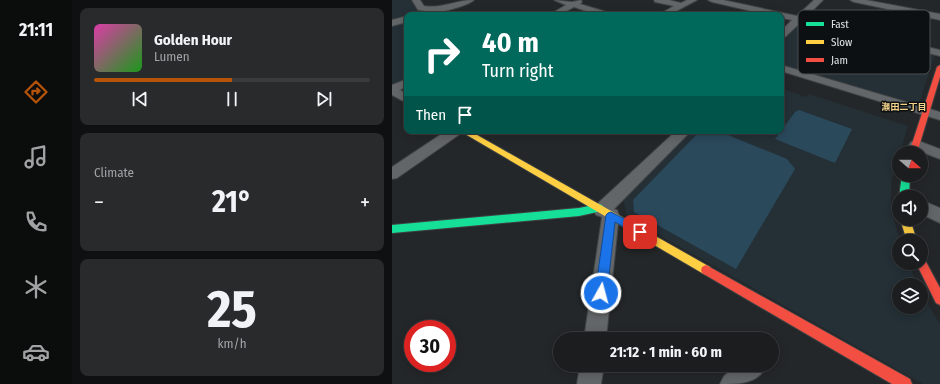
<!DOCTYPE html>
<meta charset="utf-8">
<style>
:root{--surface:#1b1d1f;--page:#282a2c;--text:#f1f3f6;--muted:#a0a2a4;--line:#393b3d;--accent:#b45309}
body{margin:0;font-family:"Fira Sans Condensed","Noto Sans JP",sans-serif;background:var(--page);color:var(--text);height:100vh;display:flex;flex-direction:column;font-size:15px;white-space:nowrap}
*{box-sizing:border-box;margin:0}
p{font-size:13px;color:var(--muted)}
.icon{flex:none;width:22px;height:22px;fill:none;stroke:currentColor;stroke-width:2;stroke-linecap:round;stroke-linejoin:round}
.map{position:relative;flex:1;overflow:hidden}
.drawer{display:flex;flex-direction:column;gap:8px;padding:8px;background:#0f1011;width:320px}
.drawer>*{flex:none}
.banner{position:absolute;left:12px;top:12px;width:380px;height:122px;border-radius:8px;box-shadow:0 2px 10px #0003,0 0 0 1px var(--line);background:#00695c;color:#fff;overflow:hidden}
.needle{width:26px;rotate:110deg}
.controls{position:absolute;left:500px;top:146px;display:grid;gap:8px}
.controls a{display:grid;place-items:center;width:36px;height:36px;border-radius:50%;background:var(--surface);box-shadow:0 2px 10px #0003,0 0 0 1px var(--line);font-size:20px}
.speed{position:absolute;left:12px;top:320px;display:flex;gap:8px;font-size:20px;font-weight:700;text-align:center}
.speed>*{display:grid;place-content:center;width:52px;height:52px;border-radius:50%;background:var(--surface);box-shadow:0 2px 10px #0003,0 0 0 1px var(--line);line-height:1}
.speed .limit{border:6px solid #d22;background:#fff;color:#111}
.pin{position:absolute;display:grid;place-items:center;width:34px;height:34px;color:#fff;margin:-17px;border-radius:8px;box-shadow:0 2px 6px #0006}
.me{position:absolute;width:44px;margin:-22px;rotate:7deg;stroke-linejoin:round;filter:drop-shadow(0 0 3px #0008)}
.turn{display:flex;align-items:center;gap:14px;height:84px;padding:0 12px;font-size:18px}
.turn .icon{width:52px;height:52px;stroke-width:2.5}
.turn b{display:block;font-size:28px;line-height:34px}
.then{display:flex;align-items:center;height:38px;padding:0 12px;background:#0003;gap:8px;font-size:15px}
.big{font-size:30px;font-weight:700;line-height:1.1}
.drawer .tile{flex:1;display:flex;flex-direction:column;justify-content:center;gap:6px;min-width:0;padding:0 14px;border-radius:8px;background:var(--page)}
.drawer .dial{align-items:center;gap:0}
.dial b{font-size:52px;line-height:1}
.song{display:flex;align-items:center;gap:12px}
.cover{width:48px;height:48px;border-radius:6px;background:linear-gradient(135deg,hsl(320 70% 55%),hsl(120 70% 35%))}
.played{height:4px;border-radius:2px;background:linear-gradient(90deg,var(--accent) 50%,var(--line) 50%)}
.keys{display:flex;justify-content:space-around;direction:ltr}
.heat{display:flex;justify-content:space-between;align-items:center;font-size:22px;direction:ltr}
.trip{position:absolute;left:161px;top:332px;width:226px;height:40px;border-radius:20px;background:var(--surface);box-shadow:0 2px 10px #0003,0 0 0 1px var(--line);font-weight:700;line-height:40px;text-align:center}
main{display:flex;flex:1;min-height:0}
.tabs{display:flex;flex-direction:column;width:72px;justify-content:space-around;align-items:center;background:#0b0c0c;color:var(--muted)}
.tabs .icon{width:28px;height:28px}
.tabs .active{color:var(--accent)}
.tabs b{font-size:18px;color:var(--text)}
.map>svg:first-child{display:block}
</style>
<main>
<nav class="tabs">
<b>21:11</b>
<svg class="icon active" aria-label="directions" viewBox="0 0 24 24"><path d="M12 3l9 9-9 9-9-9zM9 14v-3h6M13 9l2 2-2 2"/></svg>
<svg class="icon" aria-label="music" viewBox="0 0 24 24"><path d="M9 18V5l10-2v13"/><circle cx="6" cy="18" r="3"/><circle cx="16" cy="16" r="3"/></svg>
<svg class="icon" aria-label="phone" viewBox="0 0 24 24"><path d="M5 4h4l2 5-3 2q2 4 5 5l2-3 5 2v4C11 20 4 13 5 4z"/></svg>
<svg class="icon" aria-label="climate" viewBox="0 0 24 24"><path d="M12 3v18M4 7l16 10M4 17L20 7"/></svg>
<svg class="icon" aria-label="car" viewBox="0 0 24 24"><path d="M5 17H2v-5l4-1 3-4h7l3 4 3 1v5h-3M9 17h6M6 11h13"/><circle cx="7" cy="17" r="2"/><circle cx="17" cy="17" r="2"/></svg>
</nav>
<section class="drawer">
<div class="tile">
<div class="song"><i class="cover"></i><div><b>Golden Hour</b><p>Lumen</p></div></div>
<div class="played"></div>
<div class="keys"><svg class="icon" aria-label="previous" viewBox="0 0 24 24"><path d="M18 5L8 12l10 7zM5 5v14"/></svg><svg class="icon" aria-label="pause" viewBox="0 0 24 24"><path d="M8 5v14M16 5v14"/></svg><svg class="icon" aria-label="next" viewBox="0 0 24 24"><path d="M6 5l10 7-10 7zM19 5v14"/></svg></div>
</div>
<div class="tile"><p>Climate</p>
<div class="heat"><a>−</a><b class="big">21°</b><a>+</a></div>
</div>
<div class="tile dial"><b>25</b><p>km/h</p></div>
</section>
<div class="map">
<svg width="548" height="384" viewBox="0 0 548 384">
<rect width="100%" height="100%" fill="#242729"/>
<path fill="#243036" d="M0,0H20L25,8L37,11L26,15H15V18L0,22Z
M15,20V79L0,85V25Z
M409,22H413L543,55L527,104H519L389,64V42Z
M389,88L414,97L417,94L516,126L499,182V210L508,241H507V263H516L526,285H507V307H529V293L548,324V384H531L235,217L231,198L299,131H389Z"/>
<path fill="#2a495b" d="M407,110L460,129L443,163L383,139L403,112Z
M308,131H326L395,159L403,169L344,269L242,212L241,200Z"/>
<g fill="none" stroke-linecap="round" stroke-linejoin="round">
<g stroke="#3f4244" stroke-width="2">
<path id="street" d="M20,0H28L32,6C50,9 64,0 82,0C73,8 37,15 25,15L33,11L26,10Z
M162,0L180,2L189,0L190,2L188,4L218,13L219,15H206L182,7L167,15H157L174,5Z
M262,0H277L289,3L295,0H305L277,15H266L282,6L263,2Z
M316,0H331L405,16L422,0H431L413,18L548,50V56L409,22L392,38L389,39V31L400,20L389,18V15H376L320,2Z
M458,0H474L548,14V20L462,2Z
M15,16V22L0,26V20Z
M468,16L499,24L501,26L496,29L465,21L464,19L465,17Z
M389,65L548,112V120L389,71Z
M15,79V86L8,90L15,94V103L0,95V85Z
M54,131H70L68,134L5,178L0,179V167Z
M284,131H299L222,209L225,210L227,215L214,339H192L210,217L204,215L202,210L204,205Z
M524,140L548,149V159L519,148L517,145L519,142Z
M529,200L548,208V223L529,214Z
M188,365H212L209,384H185Z
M345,365H373L374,367C365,384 348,384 328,384L332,376Z"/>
</g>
<g stroke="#3f4244" stroke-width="2">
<path id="fast" d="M510,175H518L517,197H507Z
M207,204L210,205L212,208L210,211L187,216L0,233V225L187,208Z"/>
</g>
<g stroke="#3f4244" stroke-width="2">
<path id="slow" d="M68,131H78L318,267L319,270L318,273L314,275L310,273Z
M508,219H518L525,241H515Z"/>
</g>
<g stroke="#3f4244" stroke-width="2">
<path id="jam" d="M548,65V77L525,153H517L545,67Z
M529,258L533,260L548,288V305L544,303L524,263H529Z
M314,265L518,379L520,384H500L310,273L309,270L310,267Z"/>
</g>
<use href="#street" fill="#636668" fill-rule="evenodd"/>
<use href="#fast" fill="#16e098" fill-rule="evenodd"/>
<use href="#slow" fill="#ffcf43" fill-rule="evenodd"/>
<use href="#jam" fill="#f24e42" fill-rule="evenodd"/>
</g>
<path fill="#1a73e8" stroke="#114b97" d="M219,212L252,229L253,232L252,235L248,236L223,222L215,293L213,297L209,299L205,297L203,293L214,215L216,213Z"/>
<g text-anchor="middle" stroke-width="3" stroke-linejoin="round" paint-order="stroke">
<g font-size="9" font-weight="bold" fill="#f5d48a" stroke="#0d1012">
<text x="512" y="110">瀬田二丁目</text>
</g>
</g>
<rect x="406" y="10" width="132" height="64" rx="6" fill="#0d1012" stroke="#4b4f51" stroke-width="1"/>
<rect x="414" y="22" width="18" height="4" fill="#16e098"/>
<rect x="414" y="40" width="18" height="4" fill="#ffcf43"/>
<rect x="414" y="58" width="18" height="4" fill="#f24e42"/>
<g font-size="11" fill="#dde2e5">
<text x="439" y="28">Fast</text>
<text x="439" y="46">Slow</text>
<text x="439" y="64">Jam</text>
</g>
</svg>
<div class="controls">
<a><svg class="needle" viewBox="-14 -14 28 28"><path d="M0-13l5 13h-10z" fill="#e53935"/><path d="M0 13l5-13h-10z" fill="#a0a2a4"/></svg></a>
<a><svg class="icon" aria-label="sound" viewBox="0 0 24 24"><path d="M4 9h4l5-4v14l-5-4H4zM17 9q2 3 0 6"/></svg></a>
<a><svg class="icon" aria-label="search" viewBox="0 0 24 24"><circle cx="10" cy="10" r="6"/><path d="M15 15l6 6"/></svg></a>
<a><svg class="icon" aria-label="layers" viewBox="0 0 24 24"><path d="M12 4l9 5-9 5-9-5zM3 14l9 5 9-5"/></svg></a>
</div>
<div class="speed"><div class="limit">30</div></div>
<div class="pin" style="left:248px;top:232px;background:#d93025"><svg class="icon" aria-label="arrive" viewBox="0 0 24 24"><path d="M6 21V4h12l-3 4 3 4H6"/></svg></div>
<svg class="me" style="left:209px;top:293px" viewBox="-20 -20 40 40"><circle r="17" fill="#1a73e8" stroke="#fff" stroke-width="3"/><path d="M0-11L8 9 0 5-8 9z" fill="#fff"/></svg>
<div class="trip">21:12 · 1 min · 60 m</div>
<div class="banner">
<div class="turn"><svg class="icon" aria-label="right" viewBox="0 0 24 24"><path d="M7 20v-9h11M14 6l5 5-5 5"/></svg><div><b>40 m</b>Turn right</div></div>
<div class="then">Then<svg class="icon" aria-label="arrive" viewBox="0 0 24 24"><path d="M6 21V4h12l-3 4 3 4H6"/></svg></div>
</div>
</div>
</main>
